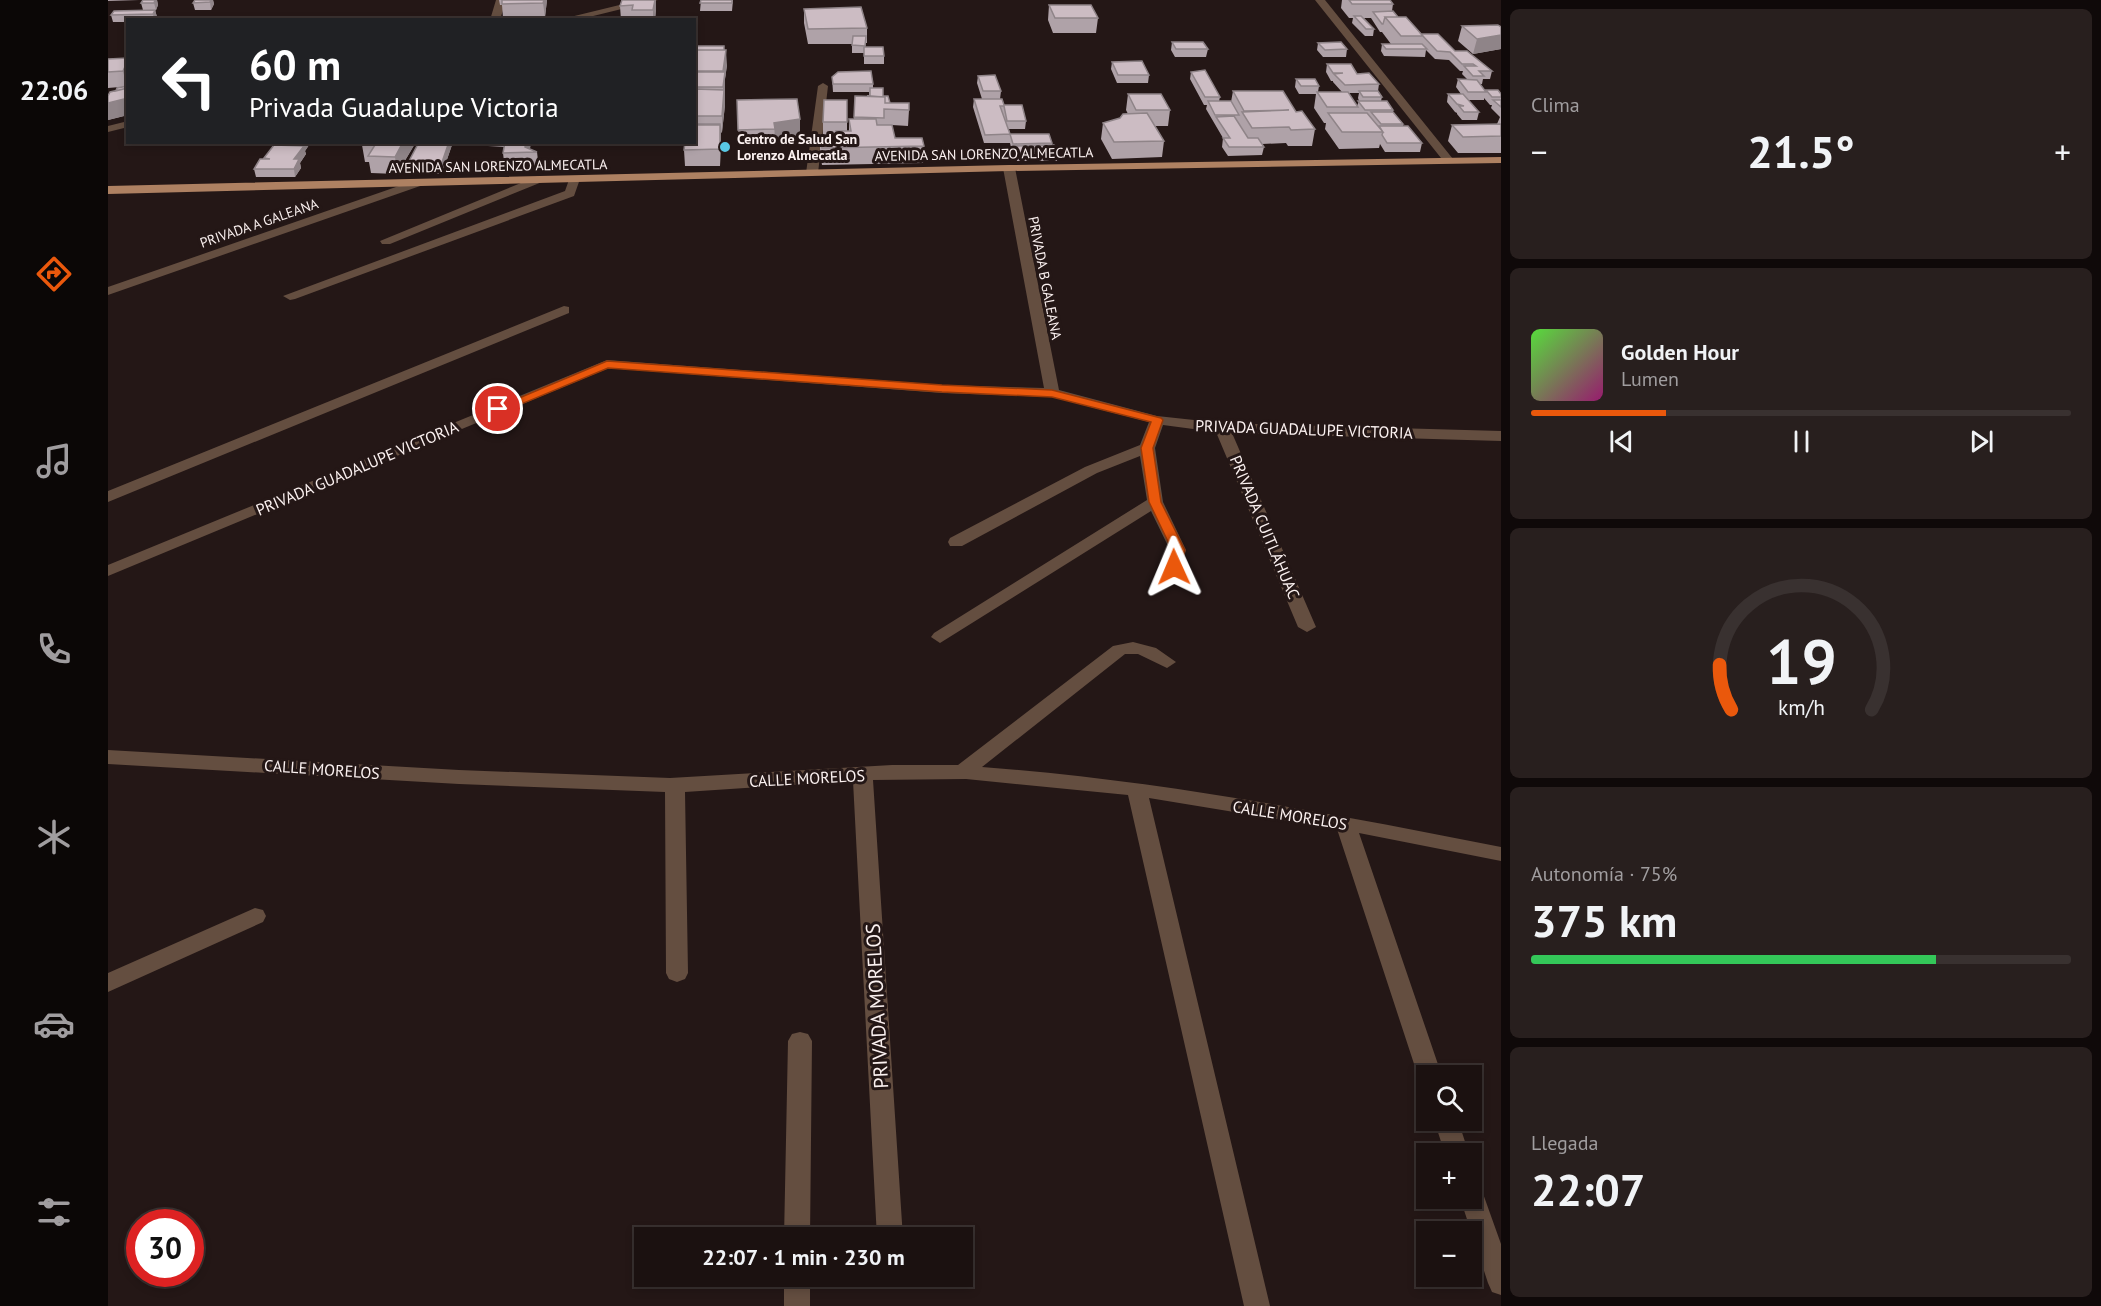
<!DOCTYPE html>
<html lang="es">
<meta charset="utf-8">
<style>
:root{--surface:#1b1110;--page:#281f1e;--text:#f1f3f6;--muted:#a09d9f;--line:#393130;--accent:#ea580c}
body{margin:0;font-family:"PT Sans",sans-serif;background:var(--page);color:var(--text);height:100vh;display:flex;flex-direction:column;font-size:22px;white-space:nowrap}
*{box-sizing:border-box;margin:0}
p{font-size:20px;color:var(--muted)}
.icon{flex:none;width:33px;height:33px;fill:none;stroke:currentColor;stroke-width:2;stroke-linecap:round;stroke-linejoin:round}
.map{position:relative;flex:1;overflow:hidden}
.drawer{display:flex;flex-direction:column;gap:9px;padding:9px;background:#0f0909;width:600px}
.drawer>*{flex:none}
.top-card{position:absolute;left:18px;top:18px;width:570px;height:126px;border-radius:0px;box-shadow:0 3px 9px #0003,0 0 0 2px var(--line);background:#202124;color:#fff;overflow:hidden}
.tools{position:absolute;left:1308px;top:1065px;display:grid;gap:12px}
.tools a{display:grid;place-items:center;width:66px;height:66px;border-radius:0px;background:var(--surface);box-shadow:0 3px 9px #0003,0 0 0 2px var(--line);font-size:30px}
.speed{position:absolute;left:18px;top:1209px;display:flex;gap:12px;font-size:30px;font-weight:700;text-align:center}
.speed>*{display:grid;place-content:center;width:78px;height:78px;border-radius:50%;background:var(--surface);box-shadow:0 3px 9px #0003,0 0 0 2px var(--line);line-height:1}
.speed .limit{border:9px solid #d22;background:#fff;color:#111}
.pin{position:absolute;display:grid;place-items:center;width:51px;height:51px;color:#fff;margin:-26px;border:3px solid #fff;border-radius:50%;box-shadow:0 2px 6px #0007}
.me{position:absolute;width:66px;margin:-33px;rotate:359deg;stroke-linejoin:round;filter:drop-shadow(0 0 4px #0008)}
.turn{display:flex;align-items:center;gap:21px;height:126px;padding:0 24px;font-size:27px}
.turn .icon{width:78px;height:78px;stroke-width:2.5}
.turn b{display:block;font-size:42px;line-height:51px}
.big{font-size:45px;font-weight:700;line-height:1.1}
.drawer .widget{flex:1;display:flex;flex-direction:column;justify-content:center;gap:9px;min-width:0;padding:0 21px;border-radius:9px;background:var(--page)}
.drawer .dial{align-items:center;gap:0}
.dial svg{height:156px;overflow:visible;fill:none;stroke:var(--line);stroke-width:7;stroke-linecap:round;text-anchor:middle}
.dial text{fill:var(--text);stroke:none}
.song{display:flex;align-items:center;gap:18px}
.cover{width:72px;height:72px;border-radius:9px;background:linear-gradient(135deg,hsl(110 70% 55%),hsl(320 70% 35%))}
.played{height:6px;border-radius:3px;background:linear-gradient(90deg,var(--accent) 25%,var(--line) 25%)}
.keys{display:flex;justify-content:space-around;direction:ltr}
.heat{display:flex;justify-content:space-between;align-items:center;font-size:33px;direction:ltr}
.charge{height:9px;border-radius:4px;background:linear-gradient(90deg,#34c759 75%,var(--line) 0)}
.trip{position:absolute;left:526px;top:1227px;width:339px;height:60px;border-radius:0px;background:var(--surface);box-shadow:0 3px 9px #0003,0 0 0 2px var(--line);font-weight:700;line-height:60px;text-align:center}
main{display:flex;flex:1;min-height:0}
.menu{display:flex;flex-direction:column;width:108px;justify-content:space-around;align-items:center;background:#0b0706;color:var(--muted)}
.menu .icon{width:42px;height:42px}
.menu .active{color:var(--accent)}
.menu b{font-size:27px;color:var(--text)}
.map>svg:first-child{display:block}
</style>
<main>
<nav class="menu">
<b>22:06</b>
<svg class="icon active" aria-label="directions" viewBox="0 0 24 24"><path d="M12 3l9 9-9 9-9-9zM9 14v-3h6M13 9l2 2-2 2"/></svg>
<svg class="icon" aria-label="music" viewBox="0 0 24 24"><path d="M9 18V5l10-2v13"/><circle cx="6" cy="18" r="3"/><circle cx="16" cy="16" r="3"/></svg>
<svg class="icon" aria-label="phone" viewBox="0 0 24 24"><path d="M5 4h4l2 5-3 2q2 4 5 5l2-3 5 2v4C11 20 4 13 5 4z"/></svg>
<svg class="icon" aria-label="climate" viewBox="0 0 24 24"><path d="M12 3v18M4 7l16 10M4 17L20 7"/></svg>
<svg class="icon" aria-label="car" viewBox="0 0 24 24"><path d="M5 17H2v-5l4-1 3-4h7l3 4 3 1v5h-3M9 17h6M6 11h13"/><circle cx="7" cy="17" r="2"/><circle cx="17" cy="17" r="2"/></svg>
<svg class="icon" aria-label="filters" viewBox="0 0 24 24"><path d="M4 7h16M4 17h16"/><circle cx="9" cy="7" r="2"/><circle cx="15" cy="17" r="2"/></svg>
</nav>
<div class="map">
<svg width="1393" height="1306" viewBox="0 0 1393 1306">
<rect width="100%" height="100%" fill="#241716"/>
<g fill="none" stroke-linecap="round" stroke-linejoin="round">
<path fill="#644e40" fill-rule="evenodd" d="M388,0H398L392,20H382Z
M532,0H550L469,20H450Z
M1207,0H1217L1345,159V163H1337Z
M715,83L720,86L710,173L704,176L698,173L710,86Z
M20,121V127L0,132V126Z
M901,165L907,168L951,390L1049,416L1114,423L1393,431V441L1124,433L1208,627L1199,632L1190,627L1108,432L1055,425L1047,448L1055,502L1078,550L1072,571H1060L1058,567L1062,550L1043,511L832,643L823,637L826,633L1039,500L1032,456L989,473L854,546H842L840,542L842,538L977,467L1032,445L1041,422L944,397L834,393L501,368L0,576V565L499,360L834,385L936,388L895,168Z
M430,176L436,180L434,182L282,244H274L272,241Z
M462,177L472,179L466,196L187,299L182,300L175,296L457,191Z
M311,179L317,183L315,185L0,295V287Z
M456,306L461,307V313L0,502V491Z
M1025,642L1048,648L1068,662L1059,668L1030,654H1017L874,767C1049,780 1221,813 1393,847V861L1251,833L1334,1076H1318V1085L1314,1083L1310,1076L1229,829L1041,798L1162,1306H1136L1020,795L858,779L765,780L795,1238H769L745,781L577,792L580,973L577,979L569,982L561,979L558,973L557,792L351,784L0,764V750L351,770L562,778L784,765H850L1005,646Z
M147,908L155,910L158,916L155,922L0,992V973Z
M692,1032L700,1034L704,1041L702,1238H676L680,1041L684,1034Z
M1326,1120H1350L1361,1154H1337Z
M1364,1185L1373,1188L1393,1244V1295L1384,1292L1380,1283L1352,1198H1364Z
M676,1276H702V1306H676Z"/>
<path fill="#ae8162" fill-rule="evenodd" d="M1393,157V163L901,171L0,194V186L901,165Z"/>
</g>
<path fill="#afa2a8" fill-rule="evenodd" d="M0,0H31L0,1Z
M32,0H49L50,5L48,10H45H47L49,17L48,20H20V22H5L3,15L35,10L33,3L35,0Z
M87,0H105L106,4L103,10H87L85,3Z
M391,0H439L437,17L395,18L394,5H392Z
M514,0L548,9L547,20H513L512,6Z
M593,0H625L624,11H592Z
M1234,0H1282L1285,4L1284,11L1290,17L1313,34L1384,71L1382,79H1375L1374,84H1372L1378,92V90L1393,94V153H1350L1340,141L1344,125L1389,124L1392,117L1383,108L1384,105H1382L1376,98V100H1360L1371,112L1369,120H1354L1349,114V113L1347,112L1339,102L1340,94H1353L1348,87L1350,79H1359L1354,74L1355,71H1352L1341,60L1327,59L1318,50L1317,57L1276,56L1273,51L1274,44H1283L1274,32H1272L1263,18H1256L1266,29L1265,36H1257L1244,23L1245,18H1241L1233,8Z
M941,5L990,18L988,33H945L940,20Z
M696,9L759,28V43H758L757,47L776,56V64H756V53H744V44H700L696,23Z
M1354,26L1393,27V49L1365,54L1350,41Z
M1064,42L1100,49L1098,57H1067L1063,50Z
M1210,43L1239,49L1238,57H1215L1209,50Z
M586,46L619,65L617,79V105L614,132H613L612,166H577L576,150L586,142Z
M20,58V115L0,120L8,91L12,87L0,88V59Z
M1004,62L1041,75L1040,83H1009L1003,69Z
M1219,64L1249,74L1271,84L1270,91L1274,97L1273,101L1285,110V112L1295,124V126L1314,143L1312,152H1277L1272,144L1271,148L1231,149L1217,129L1218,123H1216L1206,108L1208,94H1191L1187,87L1188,79L1211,86L1210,92H1234L1225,82V81H1223L1218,72ZM1240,93H1251L1250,98L1251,101L1249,106Z
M1083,72L1112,97L1111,101L1123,102L1125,91L1188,112L1207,129L1204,146H1180L1178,143L1154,144L1156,147L1154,155L1120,156L1114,147L1115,138L1098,109L1099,105H1096L1082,79Z
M870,76L893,91L892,99L896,105L918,121L917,129H901L902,134L944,143V145L950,152L949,161H909L907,152H904L902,143H876L865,107L866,99H874L869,83Z
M724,77L765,84V88L775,96L782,103L801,110L800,126L784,125L787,138L816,146L815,163L714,165L712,152V135H715V122L739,100V131H741V119H746L747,96H761V92H725Z
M1020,94L1062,110L1060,126H1047L1056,141L1054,157L1004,159L993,139L995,123L1012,118L1020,114L1018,110Z
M629,100L692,119V135L667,139V145L631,146Z
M165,142H203L197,151L198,154L192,163L193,168L187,177H148L146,169L156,159V158L166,145Z
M256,142H308L289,174L263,173L261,162H257L254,145Z
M380,142H423L422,149L429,152L431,169L397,170L395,153L396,147L380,146Z
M344,145L334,174H301L299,165Z"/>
<path fill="#8f8488" d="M47,0H49L50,5L48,10L46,3Z
M103,0H105L106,4L103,10L102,2Z
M436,0H439L437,17L435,3Z
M547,0H548V9L547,20H545V10Z
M47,10L49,17L48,20H46L45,14Z
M1393,35V49L1365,54L1369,39Z
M618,50L619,65L617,79V105L614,132V116L615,100V71Z
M20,60V86L19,87L15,71Z
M20,91V115L0,120V103Z
M692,119V135L667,139L666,123Z
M612,125L613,141L612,166Z
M193,142H203L197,151L198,154L192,163L193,168L187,177L186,169V159L194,148Z
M295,142H308L289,174L287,157Z
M341,142H344V145L334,174L333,165Z
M418,142H423L421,152L417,147Z"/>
<path fill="#ccbcc3" stroke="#8f8488" stroke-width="1.5" d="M35,0H47L46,3H33Z
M87,0H103L102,2L85,3Z
M394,0H436L435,3L394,4Z
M514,0H547L545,10H524L525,5L512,6Z
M593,0H624V3H592Z
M1241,0H1282L1285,4H1244Z
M941,5H983L990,18H947Z
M753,7L759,28L700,29L696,9Z
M47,10L45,14L3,15L6,11Z
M1285,11L1290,17H1277L1275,24H1274L1265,12Z
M1246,16H1253L1266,29H1258Z
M1277,17H1298L1315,36H1293Z
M1390,25L1393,27V35L1369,39L1354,26Z
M1313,34H1330L1347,51H1359L1384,71H1371L1376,76H1365L1356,66H1368L1365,64H1354L1342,52L1329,51Z
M745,36H758L757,46L744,45Z
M1064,42H1095L1100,49H1068Z
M1233,42L1239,49L1217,50L1210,43Z
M1274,44H1314L1319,49H1278Z
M586,46H616V50H586Z
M756,47H775L776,56H756Z
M586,50H618L615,71H586Z
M20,58V60L15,71L0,72V59Z
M1034,61L1041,75H1010L1004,62Z
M1219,64H1243L1249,74L1261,73L1271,84L1237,85L1226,74L1235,73H1225Z
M1097,70L1112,97H1097L1083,72Z
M763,71L765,84H725L724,77L730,72Z
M586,72H617L615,87H586Z
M887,75L893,91H875L870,76Z
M1188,79H1207L1211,86H1193Z
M1350,79L1369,80L1378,92H1360Z
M20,86V88L8,91L9,88Z
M20,88V98L0,103V96L2,92Z
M762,88H775V96H780L782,103H777V97L759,96H762Z
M586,89L616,90L614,116H586Z
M1378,90H1390L1393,94V97H1384Z
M1125,91H1175L1188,112L1194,111L1207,129L1183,130L1181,127L1144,128L1134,112L1181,110L1136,111Z
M1251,91H1270L1274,97H1255Z
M1209,92H1240L1250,107H1219Z
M1020,94H1053L1062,110H1028Z
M1340,94H1355L1371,112H1356L1351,106H1356L1349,104Z
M747,96L777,97V103H801V110L776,109V118L746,117Z
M689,99L692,119L666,123L667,129L630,130L629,100Z
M866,99H894L896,105H914L918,121H899L896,106H892L902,134H941L944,143L905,144L902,134L877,135Z
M716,100H739V122H715Z
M1385,100H1393V107Z
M1100,101H1123L1131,115H1107Z
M1250,101H1279L1285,110H1257Z
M1263,112H1285L1295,124H1273Z
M1039,113L1056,141L1006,142L995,123L1012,118L1015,114Z
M1220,113H1259L1275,132H1234Z
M1126,116L1140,138H1150L1156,147H1121L1115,138H1122L1108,117Z
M741,119H768L769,125H784L787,138H814L816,146L714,148L712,135H729L728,131H743Z
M586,124H612L613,133L612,125H586Z
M1393,124V136L1355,137L1344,125Z
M586,125H612V149L576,150L577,142H586Z
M1271,126H1300L1314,143H1279L1274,135L1275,132Z
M256,142H295L287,157L260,156L267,145H254Z
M311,142H341L333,165H299Z
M397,142H418L417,147L429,152L395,153Z
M166,145L196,146L186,159H191L186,169H146L152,159H162L156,158Z
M946,145L950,152L910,153L907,146Z"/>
<path fill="#ea580c" stroke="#983908" stroke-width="1.5" d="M499,361L834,385L944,390L1053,418L1055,420L1045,448L1053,502L1077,550L1072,567L1066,571L1059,567L1064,550L1041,502L1033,448L1043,422L944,397L834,392L500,368L394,412L385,409Z"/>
<circle fill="#59c8e4" stroke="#241716" stroke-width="2" cx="617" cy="147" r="6"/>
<g text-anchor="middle" stroke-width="6" stroke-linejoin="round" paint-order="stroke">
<g font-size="14" font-weight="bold" fill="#fbf1f0" stroke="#241716" text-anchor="start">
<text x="629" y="144">Centro de Salud San<tspan x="629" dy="16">Lorenzo Almecatla</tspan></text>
</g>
<g font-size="14" fill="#fbf1f0" stroke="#241716">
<text transform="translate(876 154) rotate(-1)" y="5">AVENIDA SAN LORENZO ALMECATLA</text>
<text transform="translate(390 166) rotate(-1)" y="5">AVENIDA SAN LORENZO ALMECATLA</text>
<text transform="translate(151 223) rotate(-19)" y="5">PRIVADA A GALEANA</text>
<text transform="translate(937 278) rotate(79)" y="5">PRIVADA B GALEANA</text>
</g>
<g font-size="16" fill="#fbf1f0" stroke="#241716">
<text transform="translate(1196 429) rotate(2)" y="6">PRIVADA GUADALUPE VICTORIA</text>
<text transform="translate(249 468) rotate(-23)" y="6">PRIVADA GUADALUPE VICTORIA</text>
<text transform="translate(1157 527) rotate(67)" y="6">PRIVADA CUITLÁHUAC</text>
<text transform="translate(214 769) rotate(4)" y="6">CALLE MORELOS</text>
<text transform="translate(699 778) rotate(-3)" y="6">CALLE MORELOS</text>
<text transform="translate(1182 815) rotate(9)" y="6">CALLE MORELOS</text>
</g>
<g font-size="20" fill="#fbf1f0" stroke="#241716">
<text transform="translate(769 1006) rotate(-93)" y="7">PRIVADA MORELOS</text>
</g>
</g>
</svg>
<div class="tools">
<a><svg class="icon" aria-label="search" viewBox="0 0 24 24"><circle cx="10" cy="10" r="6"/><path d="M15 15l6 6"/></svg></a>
<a>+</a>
<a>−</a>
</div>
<div class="speed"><div class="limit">30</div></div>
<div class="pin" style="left:390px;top:409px;background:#d93025"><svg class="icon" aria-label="arrive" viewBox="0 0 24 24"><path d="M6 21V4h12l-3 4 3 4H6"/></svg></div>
<svg class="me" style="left:1066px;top:567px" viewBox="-20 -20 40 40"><path d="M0-17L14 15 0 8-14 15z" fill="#ea580c" stroke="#fff" stroke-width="4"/></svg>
<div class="trip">22:07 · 1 min · 230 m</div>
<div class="top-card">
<div class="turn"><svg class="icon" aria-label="left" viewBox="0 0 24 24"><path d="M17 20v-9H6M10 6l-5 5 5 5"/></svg><div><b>60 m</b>Privada Guadalupe Victoria</div></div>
</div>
</div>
<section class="drawer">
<div class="widget"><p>Clima</p>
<div class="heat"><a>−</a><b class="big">21.5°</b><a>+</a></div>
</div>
<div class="widget">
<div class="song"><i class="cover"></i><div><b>Golden Hour</b><p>Lumen</p></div></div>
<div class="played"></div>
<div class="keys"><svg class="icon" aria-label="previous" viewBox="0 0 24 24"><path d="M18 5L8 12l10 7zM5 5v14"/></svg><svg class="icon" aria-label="pause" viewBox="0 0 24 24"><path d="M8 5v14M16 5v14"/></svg><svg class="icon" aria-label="next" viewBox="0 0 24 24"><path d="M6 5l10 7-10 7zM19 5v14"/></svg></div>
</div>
<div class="widget dial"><svg viewBox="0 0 100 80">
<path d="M14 69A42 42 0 1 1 86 69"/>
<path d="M14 69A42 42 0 0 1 8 46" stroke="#ea580c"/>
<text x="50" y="56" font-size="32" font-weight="700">19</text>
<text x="50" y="72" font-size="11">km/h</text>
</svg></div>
<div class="widget"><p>Autonomía · 75%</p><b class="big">375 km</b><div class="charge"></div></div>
<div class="widget"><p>Llegada</p><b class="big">22:07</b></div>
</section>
</main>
